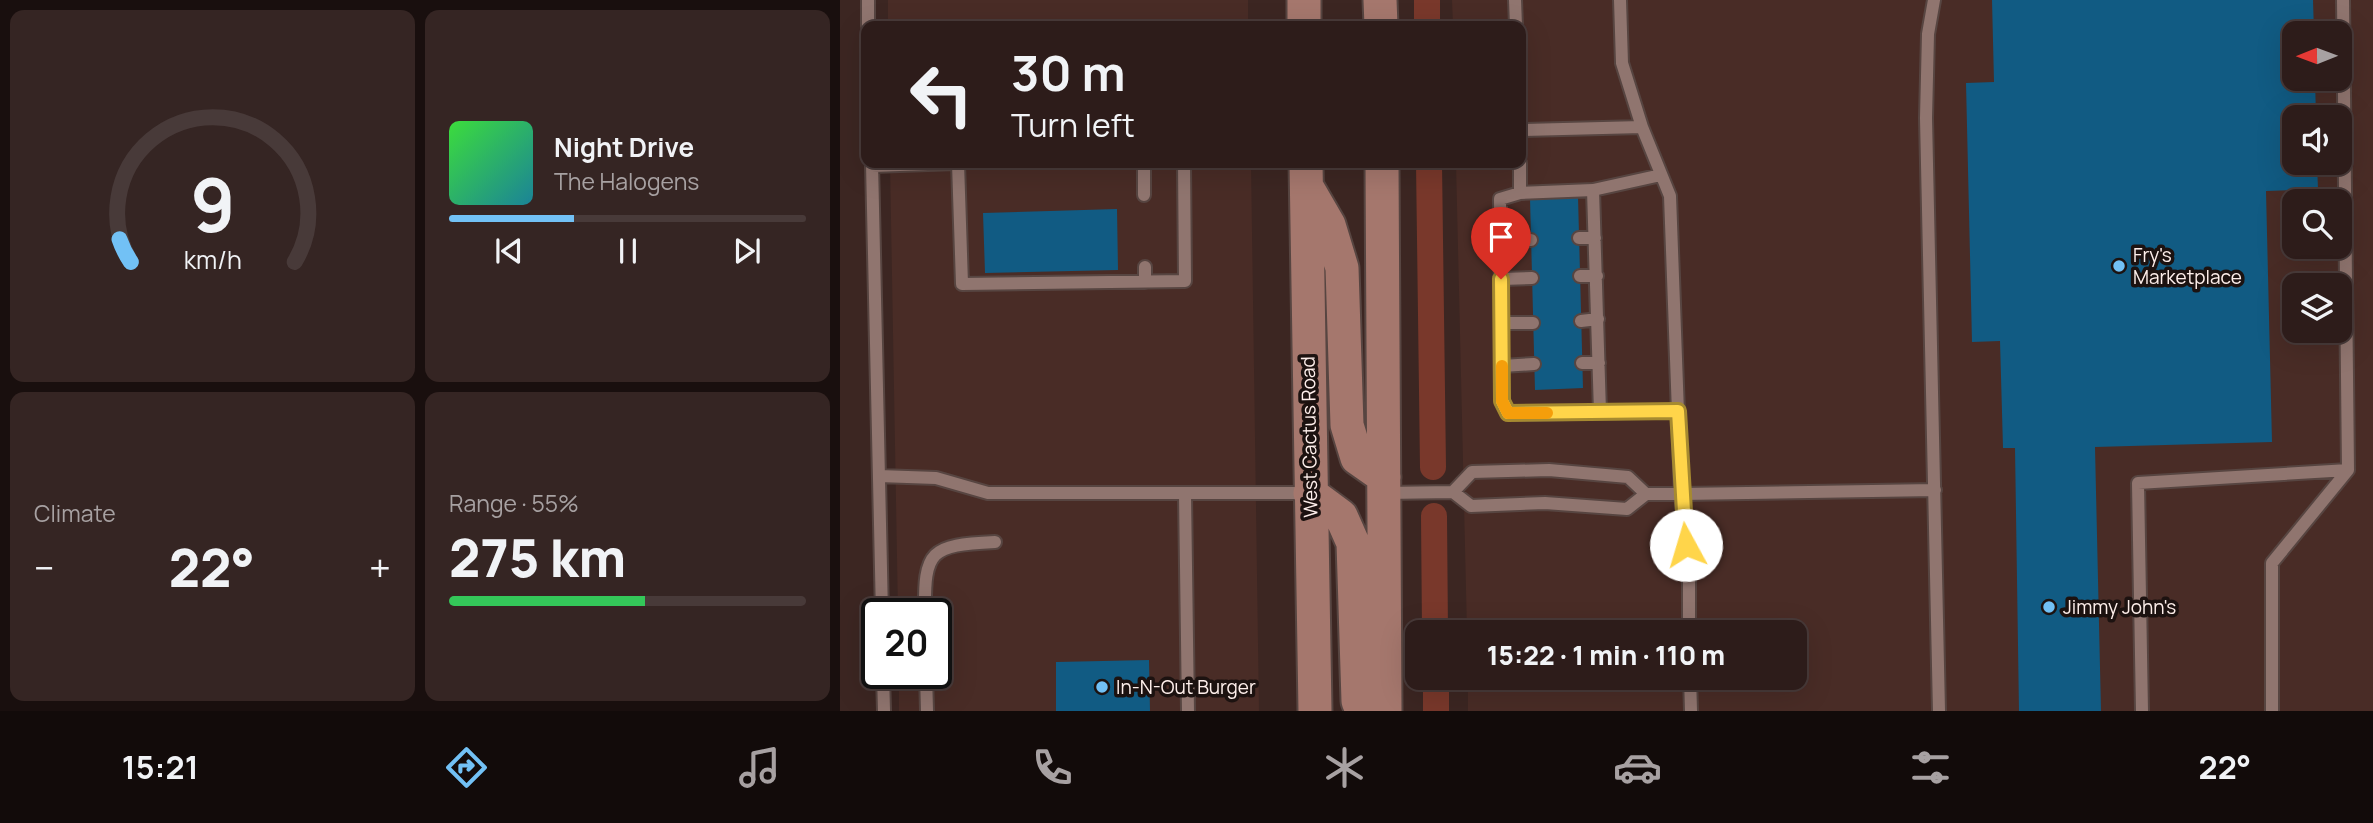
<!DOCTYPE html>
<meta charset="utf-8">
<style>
:root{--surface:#2d1c1a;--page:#352523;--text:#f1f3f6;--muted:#a7a1a2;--line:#483a39;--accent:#72c1f5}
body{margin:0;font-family:Manrope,sans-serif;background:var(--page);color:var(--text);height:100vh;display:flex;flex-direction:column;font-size:26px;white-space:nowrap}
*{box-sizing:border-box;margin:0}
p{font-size:23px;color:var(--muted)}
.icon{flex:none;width:38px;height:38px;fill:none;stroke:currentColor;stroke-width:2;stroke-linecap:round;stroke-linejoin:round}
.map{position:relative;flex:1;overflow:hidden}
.drawer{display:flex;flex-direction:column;gap:10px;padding:10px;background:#190f0e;width:840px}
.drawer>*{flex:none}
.banner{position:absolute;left:21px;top:21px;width:665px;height:147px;border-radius:14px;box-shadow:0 7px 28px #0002,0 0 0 2px var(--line);background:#2d1c1a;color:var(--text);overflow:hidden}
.needle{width:46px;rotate:269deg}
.fabs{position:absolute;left:1442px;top:21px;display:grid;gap:14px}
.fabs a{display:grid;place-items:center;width:70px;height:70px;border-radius:14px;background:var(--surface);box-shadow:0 7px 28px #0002,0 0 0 2px var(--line);font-size:35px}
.speed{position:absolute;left:21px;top:598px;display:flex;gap:14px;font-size:35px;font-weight:700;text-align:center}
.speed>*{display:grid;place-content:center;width:91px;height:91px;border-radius:50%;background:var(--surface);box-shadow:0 7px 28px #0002,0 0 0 2px var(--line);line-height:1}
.speed .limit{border:4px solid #111;border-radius:10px;background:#fff;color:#111}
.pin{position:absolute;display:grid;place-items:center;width:60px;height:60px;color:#fff;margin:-72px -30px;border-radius:50% 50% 50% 0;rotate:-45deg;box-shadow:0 0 7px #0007}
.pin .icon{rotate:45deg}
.me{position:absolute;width:77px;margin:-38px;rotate:354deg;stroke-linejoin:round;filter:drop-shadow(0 0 5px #0008)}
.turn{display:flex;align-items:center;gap:24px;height:147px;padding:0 35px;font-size:32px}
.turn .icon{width:91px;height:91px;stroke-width:2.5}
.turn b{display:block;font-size:49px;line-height:60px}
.big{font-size:52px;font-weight:800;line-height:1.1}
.drawer .widget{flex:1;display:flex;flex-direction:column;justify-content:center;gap:10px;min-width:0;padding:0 24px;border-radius:14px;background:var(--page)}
.drawer .dial{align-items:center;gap:0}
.dial svg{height:182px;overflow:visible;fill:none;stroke:var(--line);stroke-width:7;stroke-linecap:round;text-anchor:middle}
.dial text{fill:var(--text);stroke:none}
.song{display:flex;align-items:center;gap:21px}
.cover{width:84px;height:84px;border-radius:10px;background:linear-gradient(135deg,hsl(120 70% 55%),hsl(190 70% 35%))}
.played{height:7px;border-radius:4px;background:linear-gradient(90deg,var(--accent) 35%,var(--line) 35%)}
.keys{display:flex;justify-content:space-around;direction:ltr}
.heat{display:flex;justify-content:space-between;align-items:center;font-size:38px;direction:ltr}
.charge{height:10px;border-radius:5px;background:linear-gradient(90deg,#34c759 55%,var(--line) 0)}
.drawer .tiles{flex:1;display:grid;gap:10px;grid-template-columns:repeat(2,1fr)}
.trip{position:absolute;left:565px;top:620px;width:402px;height:70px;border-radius:14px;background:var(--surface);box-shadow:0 7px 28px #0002,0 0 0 2px var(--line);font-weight:800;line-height:70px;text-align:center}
.tabs{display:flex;height:112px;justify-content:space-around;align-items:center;background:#120b0a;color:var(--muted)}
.tabs .icon{width:49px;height:49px}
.tabs .selected{color:var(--accent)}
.tabs b{font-size:32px;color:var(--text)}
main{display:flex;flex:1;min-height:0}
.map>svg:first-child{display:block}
</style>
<main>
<section class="drawer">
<div class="tiles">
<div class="widget dial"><svg viewBox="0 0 100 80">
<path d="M14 69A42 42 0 1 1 86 69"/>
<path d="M14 69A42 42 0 0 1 9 59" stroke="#72c1f5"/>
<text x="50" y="56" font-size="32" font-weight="700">9</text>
<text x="50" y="72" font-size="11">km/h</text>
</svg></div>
<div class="widget">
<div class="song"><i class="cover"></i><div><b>Night Drive</b><p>The Halogens</p></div></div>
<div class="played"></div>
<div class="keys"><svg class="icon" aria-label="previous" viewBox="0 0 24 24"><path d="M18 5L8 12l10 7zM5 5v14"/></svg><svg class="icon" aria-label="pause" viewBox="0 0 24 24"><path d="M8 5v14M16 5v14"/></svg><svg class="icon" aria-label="next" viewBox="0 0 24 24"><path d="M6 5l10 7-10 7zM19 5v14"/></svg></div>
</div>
<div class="widget"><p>Climate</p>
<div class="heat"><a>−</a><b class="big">22°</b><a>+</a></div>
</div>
<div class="widget"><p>Range · 55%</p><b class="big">275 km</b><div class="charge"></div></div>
</div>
</section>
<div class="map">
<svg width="1533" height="711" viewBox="0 0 1533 711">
<rect width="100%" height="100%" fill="#3c2622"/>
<path fill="#492c26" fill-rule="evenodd" d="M48,0H408V26H48Z
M612,0H1533V711H628V677H956V632H627L616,163H681V26H613ZM1454,33H1500V79H1454ZM1454,117H1500V163H1454ZM1454,201H1500V247H1454ZM1454,285H1500V331H1454Z
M50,163H411L419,711H59V674H96V614H58Z"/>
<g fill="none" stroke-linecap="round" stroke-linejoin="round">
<path stroke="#79382b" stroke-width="26" d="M587,0V26
M589,163L593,467
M594,516L595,632
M596,677V711"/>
</g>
<path fill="#115b83" d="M1152,0H1473L1474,33H1454V79H1475L1476,117H1454V163H1477L1478,189L1426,191L1432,442L1255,447L1261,711H1179L1175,448H1163L1160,341L1132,342L1126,83L1154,82Z
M738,196L743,388L695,390L690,198Z
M277,209L278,270L145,273L143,213Z
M309,660L310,711H216V662Z"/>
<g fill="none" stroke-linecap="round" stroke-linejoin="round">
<g stroke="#574541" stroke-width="16">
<path id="lane" d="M28,0V26
M675,0L676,26
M780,0L782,63L802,127
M1094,0L1088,34L1086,118L1099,711
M32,163L42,614
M118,163L122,284L345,281L344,163
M304,163V195
M680,163V193
M32,166L116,163
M753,190L821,175
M739,238H755
M661,241L691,240
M305,267V282
M740,276H757
M661,279L692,278
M741,321L758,319
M661,323H693
M742,363H759
M662,366L694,364
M760,412L753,190L680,193L660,199L662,401L668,413L678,414L838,411
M39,476L96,478L148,493H470
M613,492L632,472L709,470L788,477L806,494
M544,493L613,492L631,506L705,503L787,509L806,494H841L830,196L802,127L681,130
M345,494L348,711
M85,614C84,550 90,545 155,542
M849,632V570L841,494L1095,490
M43,674L44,711
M86,674L87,711
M850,677L851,711
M1302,711L1298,483L1508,470
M1432,711V563L1508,470L1503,0"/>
</g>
<g stroke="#574541" stroke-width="37">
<path id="secondary" d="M464,0V26
M540,0L541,26
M466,163L475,711
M542,163L545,711
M467,187L489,225L502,268L507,425L517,458L544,477
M470,493L501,516L513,543L518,701L522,711"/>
</g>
<use href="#lane" stroke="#90756f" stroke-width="12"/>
<use href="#secondary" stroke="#a5776d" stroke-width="33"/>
</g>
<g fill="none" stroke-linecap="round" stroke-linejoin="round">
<g stroke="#a68a30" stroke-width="18">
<path id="route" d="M661,279L662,401L668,413L838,411L846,545"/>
</g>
<use href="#route" stroke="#ffd54a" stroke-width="12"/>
<path stroke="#f59e0b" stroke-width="12" d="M662,366V401L668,413H707"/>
</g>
<g fill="#72c1f5" stroke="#1c1210" stroke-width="2.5">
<circle cx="1279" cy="266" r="7"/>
<circle cx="1209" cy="607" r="7"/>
<circle cx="262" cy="687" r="7"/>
</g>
<g text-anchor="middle" stroke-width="7" stroke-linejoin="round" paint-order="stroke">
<g font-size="19" fill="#feefeb" stroke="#1c1210" text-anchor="start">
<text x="1293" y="262">Fry's<tspan x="1293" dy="22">Marketplace</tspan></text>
<text x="1223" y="614">Jimmy John's</text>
<text x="276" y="694">In-N-Out Burger</text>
</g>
<g font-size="19" fill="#feefeb" stroke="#1c1210">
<text transform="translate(469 437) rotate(-91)" y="7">West Cactus Road</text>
</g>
</g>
</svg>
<div class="fabs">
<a><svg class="needle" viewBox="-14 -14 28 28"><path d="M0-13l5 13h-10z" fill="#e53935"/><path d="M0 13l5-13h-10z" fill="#a7a1a2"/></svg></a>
<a><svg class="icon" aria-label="sound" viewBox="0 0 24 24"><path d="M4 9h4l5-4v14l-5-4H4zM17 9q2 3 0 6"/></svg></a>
<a><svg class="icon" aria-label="search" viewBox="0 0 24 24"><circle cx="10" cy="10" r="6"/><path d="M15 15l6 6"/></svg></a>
<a><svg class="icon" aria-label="layers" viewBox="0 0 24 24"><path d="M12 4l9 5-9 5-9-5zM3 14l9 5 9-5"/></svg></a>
</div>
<div class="speed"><div class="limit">20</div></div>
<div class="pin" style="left:661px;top:279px;background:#d93025"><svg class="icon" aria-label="arrive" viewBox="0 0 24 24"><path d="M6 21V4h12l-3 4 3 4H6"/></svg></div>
<svg class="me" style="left:846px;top:545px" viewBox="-20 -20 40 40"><circle r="19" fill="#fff"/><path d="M0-13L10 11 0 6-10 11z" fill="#ffd54a"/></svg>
<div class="trip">15:22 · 1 min · 110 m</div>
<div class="banner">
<div class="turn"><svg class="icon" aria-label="left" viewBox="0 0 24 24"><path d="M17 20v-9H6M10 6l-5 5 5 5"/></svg><div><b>30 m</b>Turn left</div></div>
</div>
</div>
</main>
<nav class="tabs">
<b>15:21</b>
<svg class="icon selected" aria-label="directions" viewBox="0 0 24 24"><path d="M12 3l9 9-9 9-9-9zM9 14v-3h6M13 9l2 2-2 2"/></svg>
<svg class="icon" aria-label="music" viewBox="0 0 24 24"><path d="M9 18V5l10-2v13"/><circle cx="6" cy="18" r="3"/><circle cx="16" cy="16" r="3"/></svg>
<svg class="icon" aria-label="phone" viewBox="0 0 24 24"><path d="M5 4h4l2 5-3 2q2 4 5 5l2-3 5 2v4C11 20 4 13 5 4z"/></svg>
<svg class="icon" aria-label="climate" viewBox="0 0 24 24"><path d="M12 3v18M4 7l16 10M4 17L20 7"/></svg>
<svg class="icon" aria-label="car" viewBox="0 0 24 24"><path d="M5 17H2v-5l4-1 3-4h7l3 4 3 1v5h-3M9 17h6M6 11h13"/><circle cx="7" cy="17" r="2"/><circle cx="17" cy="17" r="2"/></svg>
<svg class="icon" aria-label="filters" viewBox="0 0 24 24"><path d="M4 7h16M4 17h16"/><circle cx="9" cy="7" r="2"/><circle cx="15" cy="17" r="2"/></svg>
<b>22°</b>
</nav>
